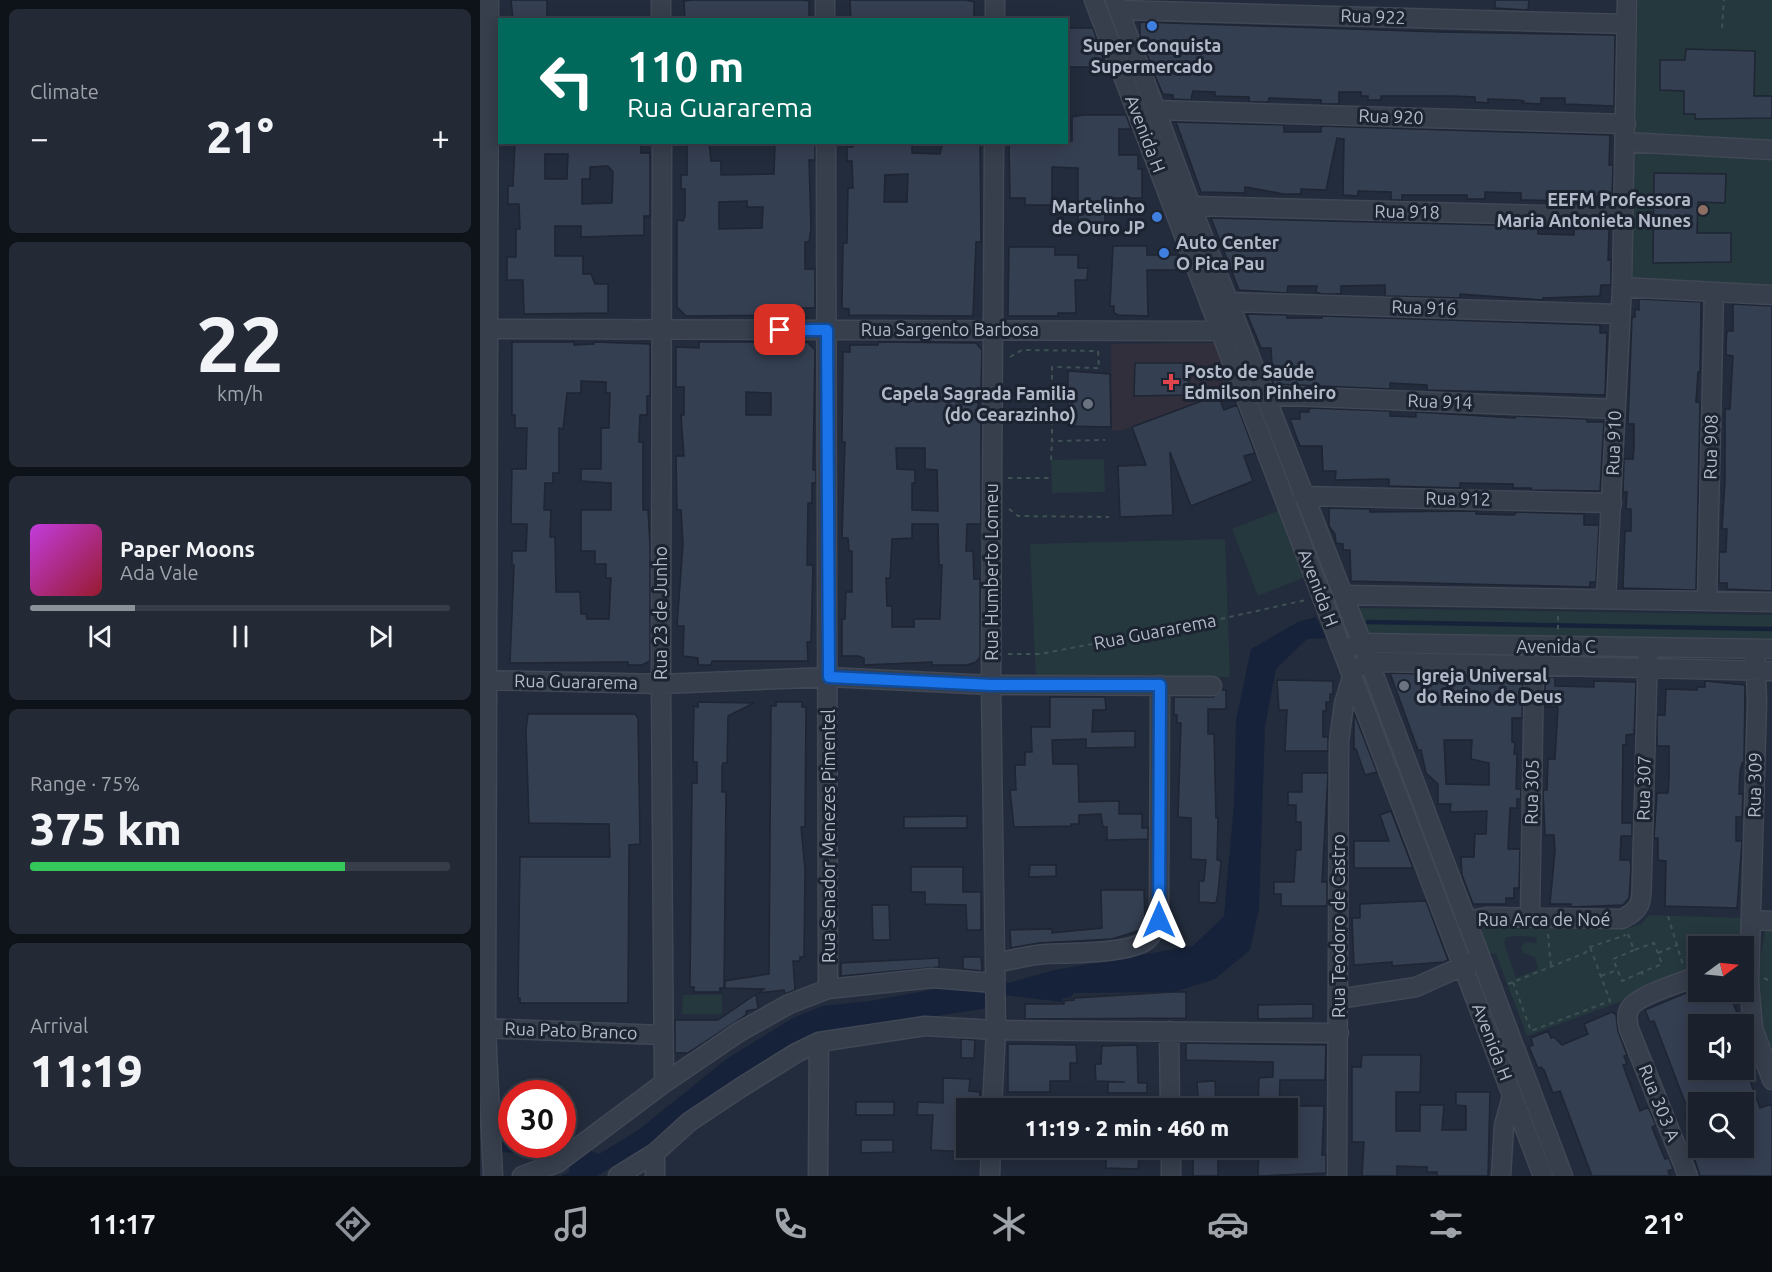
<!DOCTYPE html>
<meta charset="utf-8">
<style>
:root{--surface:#1a212d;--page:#232935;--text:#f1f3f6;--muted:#9fa3aa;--line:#383e49;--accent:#8c9099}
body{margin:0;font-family:Ubuntu,sans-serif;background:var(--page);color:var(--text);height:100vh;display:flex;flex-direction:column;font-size:22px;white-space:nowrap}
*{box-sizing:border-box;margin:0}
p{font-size:20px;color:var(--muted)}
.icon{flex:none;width:33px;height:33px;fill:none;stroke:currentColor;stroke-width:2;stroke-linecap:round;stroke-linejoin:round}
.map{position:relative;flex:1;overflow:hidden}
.drawer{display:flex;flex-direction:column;gap:9px;padding:9px;background:#0e1219;width:480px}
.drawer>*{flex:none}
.guide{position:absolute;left:18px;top:18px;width:570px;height:126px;border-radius:0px;box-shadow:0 3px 15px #0003,0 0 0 2px var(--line);background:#00695c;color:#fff;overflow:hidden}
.needle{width:39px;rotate:75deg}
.fabs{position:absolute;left:1208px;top:936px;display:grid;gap:12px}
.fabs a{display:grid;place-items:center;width:66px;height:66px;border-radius:0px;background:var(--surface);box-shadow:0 3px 15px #0003,0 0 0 2px var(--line);font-size:30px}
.speed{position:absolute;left:18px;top:1080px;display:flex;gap:12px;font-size:30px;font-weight:700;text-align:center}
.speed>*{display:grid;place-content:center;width:78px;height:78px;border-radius:50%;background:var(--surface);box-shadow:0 3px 15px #0003,0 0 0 2px var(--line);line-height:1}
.speed .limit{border:9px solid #d22;background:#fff;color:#111}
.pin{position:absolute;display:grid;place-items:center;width:51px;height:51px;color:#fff;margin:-26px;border-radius:12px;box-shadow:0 3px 9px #0006}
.me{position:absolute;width:66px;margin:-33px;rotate:0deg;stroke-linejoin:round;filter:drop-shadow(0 0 4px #0008)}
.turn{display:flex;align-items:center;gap:21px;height:126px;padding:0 30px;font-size:27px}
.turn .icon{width:78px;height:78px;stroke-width:2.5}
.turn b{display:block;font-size:42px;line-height:51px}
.big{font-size:45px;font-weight:800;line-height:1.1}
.drawer .tile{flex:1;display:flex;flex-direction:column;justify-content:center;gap:9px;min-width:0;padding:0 21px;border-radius:9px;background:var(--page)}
.drawer .dial{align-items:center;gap:0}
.dial b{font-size:78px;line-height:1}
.song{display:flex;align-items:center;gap:18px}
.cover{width:72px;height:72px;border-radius:9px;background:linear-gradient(135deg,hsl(290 70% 55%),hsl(350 70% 35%))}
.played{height:6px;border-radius:3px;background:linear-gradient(90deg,var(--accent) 25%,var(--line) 25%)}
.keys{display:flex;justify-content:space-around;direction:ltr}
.heat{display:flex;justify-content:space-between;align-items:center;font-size:33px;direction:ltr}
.charge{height:9px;border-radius:4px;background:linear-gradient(90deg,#34c759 75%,var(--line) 0)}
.trip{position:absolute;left:476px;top:1098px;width:342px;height:60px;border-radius:0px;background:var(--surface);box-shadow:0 3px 15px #0003,0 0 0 2px var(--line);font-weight:800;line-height:60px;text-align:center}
.tab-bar{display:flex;height:96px;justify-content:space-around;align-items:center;background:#0a0d12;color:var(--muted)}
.tab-bar .icon{width:42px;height:42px}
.tab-bar .on{color:var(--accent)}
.tab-bar b{font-size:27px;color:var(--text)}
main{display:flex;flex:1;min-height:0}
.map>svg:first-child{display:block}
</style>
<main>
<section class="drawer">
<div class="tile"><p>Climate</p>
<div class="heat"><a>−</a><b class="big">21°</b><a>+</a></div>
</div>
<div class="tile dial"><b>22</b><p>km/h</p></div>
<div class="tile">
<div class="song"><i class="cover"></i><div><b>Paper Moons</b><p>Ada Vale</p></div></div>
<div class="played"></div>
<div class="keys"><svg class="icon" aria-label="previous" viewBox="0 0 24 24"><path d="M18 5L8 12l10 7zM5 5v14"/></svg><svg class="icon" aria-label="pause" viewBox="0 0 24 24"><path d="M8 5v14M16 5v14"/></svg><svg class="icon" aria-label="next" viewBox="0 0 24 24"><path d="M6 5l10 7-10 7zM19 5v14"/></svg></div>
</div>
<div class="tile"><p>Range · 75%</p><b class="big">375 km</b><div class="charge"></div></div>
<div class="tile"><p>Arrival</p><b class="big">11:19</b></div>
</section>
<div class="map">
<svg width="1292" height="1176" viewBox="0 0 1292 1176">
<rect width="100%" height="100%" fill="#232c3c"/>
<path fill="#322f3d" d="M737,343L753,390L643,430L632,431L631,344Z"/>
<path fill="#25383d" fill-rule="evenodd" d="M1158,0H1292V289L1149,283Z
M624,459L625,492L572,493L571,460Z
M800,510L825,577L778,596L752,529Z
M745,539L750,677L556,681L550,544Z
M880,608L1292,615V645L884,637L874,611Z
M1169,915L1265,918L1263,946H1218V973L1047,1036L1016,954L1003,953L997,937L1004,928L1146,929L1161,924ZM1040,936L1056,937L1057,943L1045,942L1041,948L1043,953L1055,957L1058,969L1036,978L1024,943L1026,937Z
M1285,931H1292V1046L1289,1047C1269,1016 1279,966 1285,931Z
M203,995H242V1014H202Z"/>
<path fill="#162239" d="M836,617L846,638L827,639L796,669L785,726L779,909L770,950L735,979L694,992L593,993L591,997L582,999V1002L523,995L524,984L575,970L713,946L744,916L754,804L756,720L771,649L818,622Z
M509,988V1008L341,1033L309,1046L276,1066L186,1134L117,1176H81L90,1172L88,1162L106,1149L119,1154L157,1131L248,1058L313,1018L343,1006L390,1001L457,989Z
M13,1123L31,1124L32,1144H82L83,1139L92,1142L73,1157L12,1151Z"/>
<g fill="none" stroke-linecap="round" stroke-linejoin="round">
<path stroke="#162239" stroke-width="4.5" d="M888,622L1292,629"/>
</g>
<path fill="#353f52" stroke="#1e2533" stroke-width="1.5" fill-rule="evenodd" d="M31,0H67V16L65,20H33Z
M213,0H321L329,1V20H205L204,1Z
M370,0H486L494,2V20H371Z
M1015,0H1049L1048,10L1015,8Z
M660,22L961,32L1135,35L1134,106L1085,104V98H1061V104L1043,103L1044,101L1038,100L1008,99V103L995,102V97L972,96H901V100H888V96H881V92H859V104H841V100L789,98L788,102H769V97L735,96V92L713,91L711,100L693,99V95L683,94L675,76L660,35Z
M586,28H613L616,37V54H622L624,67H586Z
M1206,49L1275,51L1274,96H1292V118L1215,119V114H1204V91L1180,90V60H1205Z
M603,115H646L651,129H639V155H658V169H662V198H625V228H598V168L572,167V205H545V198H530L529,142L592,141V117Z
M693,122L804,125V132H841V126L1130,135L1129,165H1133L1132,197L1094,196V201L1041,200V193L1005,192V199H987V195H922V200H911V192L878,191V196L863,195L864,139L857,138L846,190L821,189V194H804L765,187V193L721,192L696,122Z
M35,142H161V153H170V216H164V235L101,237V226H75V256H103V274H111L115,284H128V313L44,314L43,280H27V257H36V229H40L39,204H28V186H33ZM65,154H88L87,179H65ZM128,166L133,172L132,203L102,204V179H110V167Z
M207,142H229L231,161H241V175L294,174L295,142H335V160H329L331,228L329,242H325V269H335V308H314V315L206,316L197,307V220L203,221L205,216V189H201V175H207ZM267,201V207H283L282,228L239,229V202Z
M373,142H432V153L460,154L463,142H500L501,242H496L493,316L369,315V309L362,308L363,243H367L368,188H373L372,161H367V147H373ZM428,174L427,202H404L405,175Z
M1174,173L1246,174L1245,203L1218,202L1217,233H1251V262L1173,263Z
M731,218L1058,226V234L1094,235V227L1125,228L1129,230L1128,260H1131V285H1121L1120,296L1063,298V300L980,294V298L905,296V285L861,286V294H842L836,292L837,286H808L807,293L759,290Z
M633,246H667V255H699L705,270H667L668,316L638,315L634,313V306H630Z
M529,247H575V255H598V268H608L607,280H595L596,313H578V316H528Z
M1159,299L1221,302L1220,372H1218L1216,402L1220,403L1216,590L1143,588L1145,531H1151V509H1146L1147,492H1143L1144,459H1153L1154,448V424H1148L1152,317H1155V309L1159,310Z
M1253,304L1292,306V591L1247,589V583H1239V552H1246L1247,529H1242L1245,481V409H1250L1253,356L1246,355V343L1247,331H1253Z
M767,314L807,315V318H842V316L1120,325V333H1127L1125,395L947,390V385L910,383V389L793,384L791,348H781Z
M32,342H94V345L114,344V342L170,344V396H167V415H160L159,436V442H163V510H168L170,545V661L162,665H148V662L30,663L34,565H32V551H46L47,530V524H31L32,469H46L47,428H35V415H32ZM101,381L126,382V393H130L129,428H121V469H101V481L131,483V510H101V551H115V564H126V578H131L129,619H107L106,614H101L100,592H76L75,537H70L71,510H64L65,483H73V473H79V428L83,429L87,393H101Z
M219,342H327L335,350L333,470H336V483H332V503H328L327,565H333L331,642H327L328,661H232L231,665H218V658L203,656L204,626H197L203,544L201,510H197L196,456H204L201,415H204V387H196V347L219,348ZM266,392L291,393V415H266Z
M398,342L496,343L502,350L501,388H498V415H501V524H487L486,551H493L494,579H500V657L496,662L487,665H452V662L384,665V658L378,656H362V619H365L366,592H372V551H369L368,538H362L365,442H362L363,352H370V345H398ZM416,448H445V469L457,470L458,511L432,510V483H435V470L417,469ZM432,524H458L459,565H462L460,619H434V627H412V606H407L406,578H410L412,539L432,538Z
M655,363H709L708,395L654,396Z
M588,371L630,374L631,427L588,426Z
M738,395L744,410L757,405L775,453L764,456L773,481L711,506L690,452L693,515L640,517L638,466L666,465L652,427Z
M829,408L910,411V416L936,417V412L1035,418V416L1107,419V422H1124L1120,491L1052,490L1051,488H1033V484L980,483V488L909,486V479L855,480L856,471H843L842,446H820L816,436L810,419H820V412H829Z
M849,508L890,509V512L997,511L996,514L1034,515L1037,512L1104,514V525H1119L1116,582H1110V587L871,581L870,550H863V544L856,543L855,534L849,526Z
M910,673L1043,677L1042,718H1032V742L1035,743L1034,754H1037L1036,789H1041V799H1037V808H1030L1028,849H1040L1039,888H1034V898H1026V904H993L982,875L981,857H994L995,834H1006L1007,811L970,812L971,804H958V784L946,773L941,750H938ZM964,740H992L991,759L1009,763V785L966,784Z
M1065,677H1075V686L1114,687V681L1156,682L1154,734L1146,735V745H1143L1142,823H1152V836H1141L1140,860H1150L1151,867L1149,898L1143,905L1091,907V904H1070L1075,851L1074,835H1065L1063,790H1067L1068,759H1075L1078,707H1065Z
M797,680L853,681V694H850V702H846V711H843V737H848V751H805L807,710H799Z
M1225,681L1265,685L1264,763H1262L1260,772L1259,794H1263L1262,817H1256V841H1262L1257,908L1185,906L1186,861L1178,860V838H1174L1177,793H1188L1189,778V746H1177V715H1185L1186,689L1217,690V687H1225Z
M742,690H746V709H728V734H734L736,818H738L737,860L741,861L738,893L736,903L719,902V881H724L726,860L711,859V818L698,817L701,723H697V715H694V697H733Z
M570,697H625L626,710H613L612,732L655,731V747L606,748V739L572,740L573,764H598L599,802L639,801V814H662V828H668V839L627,840V827H623L621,814L599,815V824H591V826L534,827L530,790H536L535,765H545V752H552L551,727H570Z
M218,702L274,703L248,716L247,763H243L242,767V792H246L244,988H240V992H214V987H210L212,783H217V762H213L214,706L218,707Z
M296,702H322V707H326L325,827H321L325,869L324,957H320V961H313L315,990L305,994L304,990L278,993L284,989L245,988V981L289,974L291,706H296Z
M874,713L897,772L885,775L876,749H874Z
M48,714H155L158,718L160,844L149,845L148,1003H40V998H38L40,857H130L129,824L49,823L46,730Z
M822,773H848L842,882H847V906H801V894H794V882H814L816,850H821V822H816V805H808V792H822Z
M911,811L933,868H874V841H909L900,815Z
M487,816V828H424V817Z
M550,865H576V876L549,877Z
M431,867H483V892H501V930H487L486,905L445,904V892H431Z
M621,890H664L665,923L661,930L632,939L559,943L531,948L530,930L572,929V933L622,928Z
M946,901L968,960L964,962L912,966V962L874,965L872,918H880V904Z
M392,905H409L410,940H393Z
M483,957H501L502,971L483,969Z
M459,958V967L361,976V963Z
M1218,988V992H1249L1259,1018L1242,1024H1218V1070H1266L1280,1108L1292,1104V1176H1220L1206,1131L1211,1129L1205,1114L1209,1113L1174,1021L1170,1022L1165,1010ZM1218,1102H1263V1148H1218Z
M693,992H706V1018L545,1019V1004H584V1001L594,1000V998Z
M276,994L278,1009L266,1011V1015L208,1053H195V1020H238Z
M833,1004V1018L778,1019V1005Z
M1132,1012L1136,1015L1138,1031L1147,1055L1144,1056L1147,1064L1143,1065L1151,1087L1160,1111L1168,1107L1176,1125L1172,1127L1185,1159L1189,1158L1193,1169L1188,1171L1190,1176H1112L1080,1091L1073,1093L1064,1070L1061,1067L1058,1068L1049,1047L1053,1045L1051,1038L1068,1031L1071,1038L1074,1037L1082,1045L1108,1034L1104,1024Z
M481,1039L495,1040L494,1058H481Z
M706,1043L846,1045L845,1080H800L799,1108H778L779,1078L793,1077V1062L706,1060Z
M528,1044L596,1045L597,1063H590V1081H570V1092H528Z
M657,1045L658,1083H667V1093H628V1082H645L616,1081L615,1064H621L622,1046Z
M882,1055H941L940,1092H916V1131H940V1105H964L962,1130H986V1106L976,1105V1092H1010L1008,1176H957V1172H947V1167L917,1166V1176H882L884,1142H872V1067H881Z
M463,1078L490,1079L489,1091L500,1092L499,1108H486V1152L451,1150L453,1115H437L438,1102L463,1103Z
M735,1081L736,1108H719L717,1082Z
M376,1102H414V1115H376Z
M807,1106H844L842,1155H846V1173L778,1176L779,1148H807Z
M381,1140H413V1152L381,1153Z
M713,1148H738V1176H713Z
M626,1156H659L658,1169L626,1168Z"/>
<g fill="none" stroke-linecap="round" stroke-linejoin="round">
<g stroke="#404755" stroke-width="21">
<path id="minor" d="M9,0L6,1029L13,1176
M181,0V20
M345,0V20
M614,0L1063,1176
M635,0L711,206L882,643L1083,1176
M638,10L1147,24
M515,20V0
M676,110L1146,124
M182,142L181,684L184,1083
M346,142L348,989
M1146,142L1292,150
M711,206L1144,217
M1142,287L1292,295
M750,302L1138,314
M0,329L748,331
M785,395L1135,409
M823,496L1132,503
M863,595L1292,602
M1126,599L1142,287L1147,0
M1227,601L1234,293
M874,646L882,643L1292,649
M1275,649L1277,702L1269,983L1273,1028L1292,1080
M881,666L889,662H901L1292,671
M0,680L181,684L349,677L511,685L732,686
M1050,918L1054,666
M1273,920L1292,921
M986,921L1007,917L1142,919C1165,908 1161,898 1162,875L1168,648
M515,963C532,960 549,955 566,954C589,953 649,954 667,940C673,935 676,927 679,920L680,685
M858,999L936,987L994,961
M0,1028L182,1035
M689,1031L690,1108
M512,1108L516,1030L511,685L514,142
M691,1148V1176
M42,1176L77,1163L184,1083L259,1032L309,1004L348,989L452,978L514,983
M138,1176L175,1153L209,1122L260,1088L316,1053L339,1042L445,1026L516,1030L859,1033
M175,1176V1153
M338,1176L339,1042
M510,1176L511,1148
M857,1176L859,741L864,704L872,677
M1021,1176L1024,1126L1032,1096
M1208,1176L1149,1029C1148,1023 1146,1016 1149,1010C1154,996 1203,982 1218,976"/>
</g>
<path stroke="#3e5155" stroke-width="2" stroke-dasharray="4.5 4.5" stroke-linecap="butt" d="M1242,28L1244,0
M530,357L542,350L618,351L619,368L572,367V441L625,440
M529,398L571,397
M571,460L572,441
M528,478H572
M529,509L538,516L629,517
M1078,616V631
M528,654H560L727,622L826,600
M1188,916L1203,965
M1068,934L1071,967
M1148,934L1154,950L1174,943L1182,964L1162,972L1164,979
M1154,950L1133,959L1142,981L1162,972
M1178,953L1197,945
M1121,976L1137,970
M1284,978L1292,982
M1033,982L1051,1031L1130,1001L1110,947
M1028,984L1105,953L1110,947L1146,935"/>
<use href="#minor" stroke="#373e4c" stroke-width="18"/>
</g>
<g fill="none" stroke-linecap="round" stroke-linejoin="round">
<g stroke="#114b97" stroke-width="15">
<path id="route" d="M300,330H347L349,677L511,685H680L679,920"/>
</g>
<use href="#route" stroke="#1a73e8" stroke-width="10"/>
</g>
<g fill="#3f7fe0" stroke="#1c2331" stroke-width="2">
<circle cx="672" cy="26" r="6"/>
<circle cx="677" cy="217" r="6"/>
<circle cx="684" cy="253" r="6"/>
</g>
<circle fill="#8d6e63" stroke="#1c2331" stroke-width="2" cx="1223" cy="210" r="6"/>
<path fill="#e0444e" stroke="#1c2331" stroke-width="2" d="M688 373h6v6h6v6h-6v6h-6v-6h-6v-6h6z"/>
<g fill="#6b7280" stroke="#1c2331" stroke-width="2">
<circle cx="608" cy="404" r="6"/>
<circle cx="924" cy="686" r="6"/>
</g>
<g text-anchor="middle" stroke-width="6" stroke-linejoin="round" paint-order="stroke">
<g font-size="18" fill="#b2b9c8" stroke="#1c2331">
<text transform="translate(893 17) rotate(2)" y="6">Rua 922</text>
<text transform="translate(911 117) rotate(2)" y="6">Rua 920</text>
<text transform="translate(665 134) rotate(69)" y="6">Avenida H</text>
<text transform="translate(927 212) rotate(1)" y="6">Rua 918</text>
<text transform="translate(944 308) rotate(2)" y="6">Rua 916</text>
<text x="470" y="336">Rua Sargento Barbosa</text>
<text transform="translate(960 402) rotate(2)" y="6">Rua 914</text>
<text transform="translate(1134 443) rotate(-88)" y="6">Rua 910</text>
<text transform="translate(1231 447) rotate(-89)" y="6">Rua 908</text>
<text transform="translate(978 499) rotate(1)" y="6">Rua 912</text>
<text transform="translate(512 572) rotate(-90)" y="6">Rua Humberto Lomeu</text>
<text transform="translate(838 588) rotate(69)" y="6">Avenida H</text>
<text transform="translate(181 613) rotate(-90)" y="6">Rua 23 de Junho</text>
<text transform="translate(675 632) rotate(-11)" y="6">Rua Guararema</text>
<text x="1076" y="653">Avenida C</text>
<text transform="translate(96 682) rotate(1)" y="6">Rua Guararema</text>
<text transform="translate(1275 785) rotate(-89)" y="6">Rua 309</text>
<text transform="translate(1164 788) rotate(-89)" y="6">Rua 307</text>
<text transform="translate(1052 792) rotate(-89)" y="6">Rua 305</text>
<text transform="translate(349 836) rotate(-90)" y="6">Rua Senador Menezes Pimentel</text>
<text x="1064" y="926">Rua Arca de Noé</text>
<text transform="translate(859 926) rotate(-90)" y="6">Rua Teodoro de Castro</text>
<text transform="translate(91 1031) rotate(2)" y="6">Rua Pato Branco</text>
<text transform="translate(1012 1042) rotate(69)" y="6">Avenida H</text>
<text transform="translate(1179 1103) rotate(68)" y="6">Rua 303 A</text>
</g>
<g font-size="18" font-weight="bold" fill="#b2b9c8" stroke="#1c2331" text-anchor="end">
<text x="672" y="52" text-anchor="middle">Super Conquista<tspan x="672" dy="21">Supermercado</tspan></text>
<text x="1211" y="206">EEFM Professora<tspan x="1211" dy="21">Maria Antonieta Nunes</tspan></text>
<text x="665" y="213">Martelinho<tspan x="665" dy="21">de Ouro JP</tspan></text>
<text x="696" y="249" text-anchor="start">Auto Center<tspan x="696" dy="21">O Pica Pau</tspan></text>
<text x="704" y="378" text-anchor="start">Posto de Saúde<tspan x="704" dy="21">Edmilson Pinheiro</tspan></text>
<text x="596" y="400">Capela Sagrada Familia<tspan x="596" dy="21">(do Cearazinho)</tspan></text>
<text x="936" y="682" text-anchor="start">Igreja Universal<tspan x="936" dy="21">do Reino de Deus</tspan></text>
</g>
</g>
</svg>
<div class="fabs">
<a><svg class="needle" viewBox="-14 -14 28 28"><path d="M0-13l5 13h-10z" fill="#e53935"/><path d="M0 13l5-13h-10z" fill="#9fa3aa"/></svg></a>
<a><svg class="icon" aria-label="sound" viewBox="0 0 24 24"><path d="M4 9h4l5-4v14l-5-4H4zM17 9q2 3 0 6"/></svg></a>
<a><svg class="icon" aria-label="search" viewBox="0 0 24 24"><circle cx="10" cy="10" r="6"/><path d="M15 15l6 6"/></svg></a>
</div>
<div class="speed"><div class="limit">30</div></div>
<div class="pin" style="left:300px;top:330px;background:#d93025"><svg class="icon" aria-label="arrive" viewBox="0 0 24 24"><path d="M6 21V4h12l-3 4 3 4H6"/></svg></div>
<svg class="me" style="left:679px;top:920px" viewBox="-20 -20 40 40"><path d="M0-17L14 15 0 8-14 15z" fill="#1a73e8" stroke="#fff" stroke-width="4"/></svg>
<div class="trip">11:19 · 2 min · 460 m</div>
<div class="guide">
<div class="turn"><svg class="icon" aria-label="left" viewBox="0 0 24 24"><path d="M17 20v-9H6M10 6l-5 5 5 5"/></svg><div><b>110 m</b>Rua Guararema</div></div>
</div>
</div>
</main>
<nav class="tab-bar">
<b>11:17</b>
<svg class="icon on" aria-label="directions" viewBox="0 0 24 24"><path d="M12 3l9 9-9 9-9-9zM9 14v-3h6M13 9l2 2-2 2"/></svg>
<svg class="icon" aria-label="music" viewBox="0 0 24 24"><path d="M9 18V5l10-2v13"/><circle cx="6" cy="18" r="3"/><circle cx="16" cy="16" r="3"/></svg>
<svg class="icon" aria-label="phone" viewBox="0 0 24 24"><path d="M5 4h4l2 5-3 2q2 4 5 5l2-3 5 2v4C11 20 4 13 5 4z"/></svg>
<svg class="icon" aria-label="climate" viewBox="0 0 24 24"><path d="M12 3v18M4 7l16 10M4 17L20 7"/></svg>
<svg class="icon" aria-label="car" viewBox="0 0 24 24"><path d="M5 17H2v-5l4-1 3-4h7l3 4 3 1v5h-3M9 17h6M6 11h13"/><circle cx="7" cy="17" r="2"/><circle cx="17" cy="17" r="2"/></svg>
<svg class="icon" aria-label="filters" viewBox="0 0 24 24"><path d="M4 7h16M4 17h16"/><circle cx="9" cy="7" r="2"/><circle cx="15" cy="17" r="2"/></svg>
<b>21°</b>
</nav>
